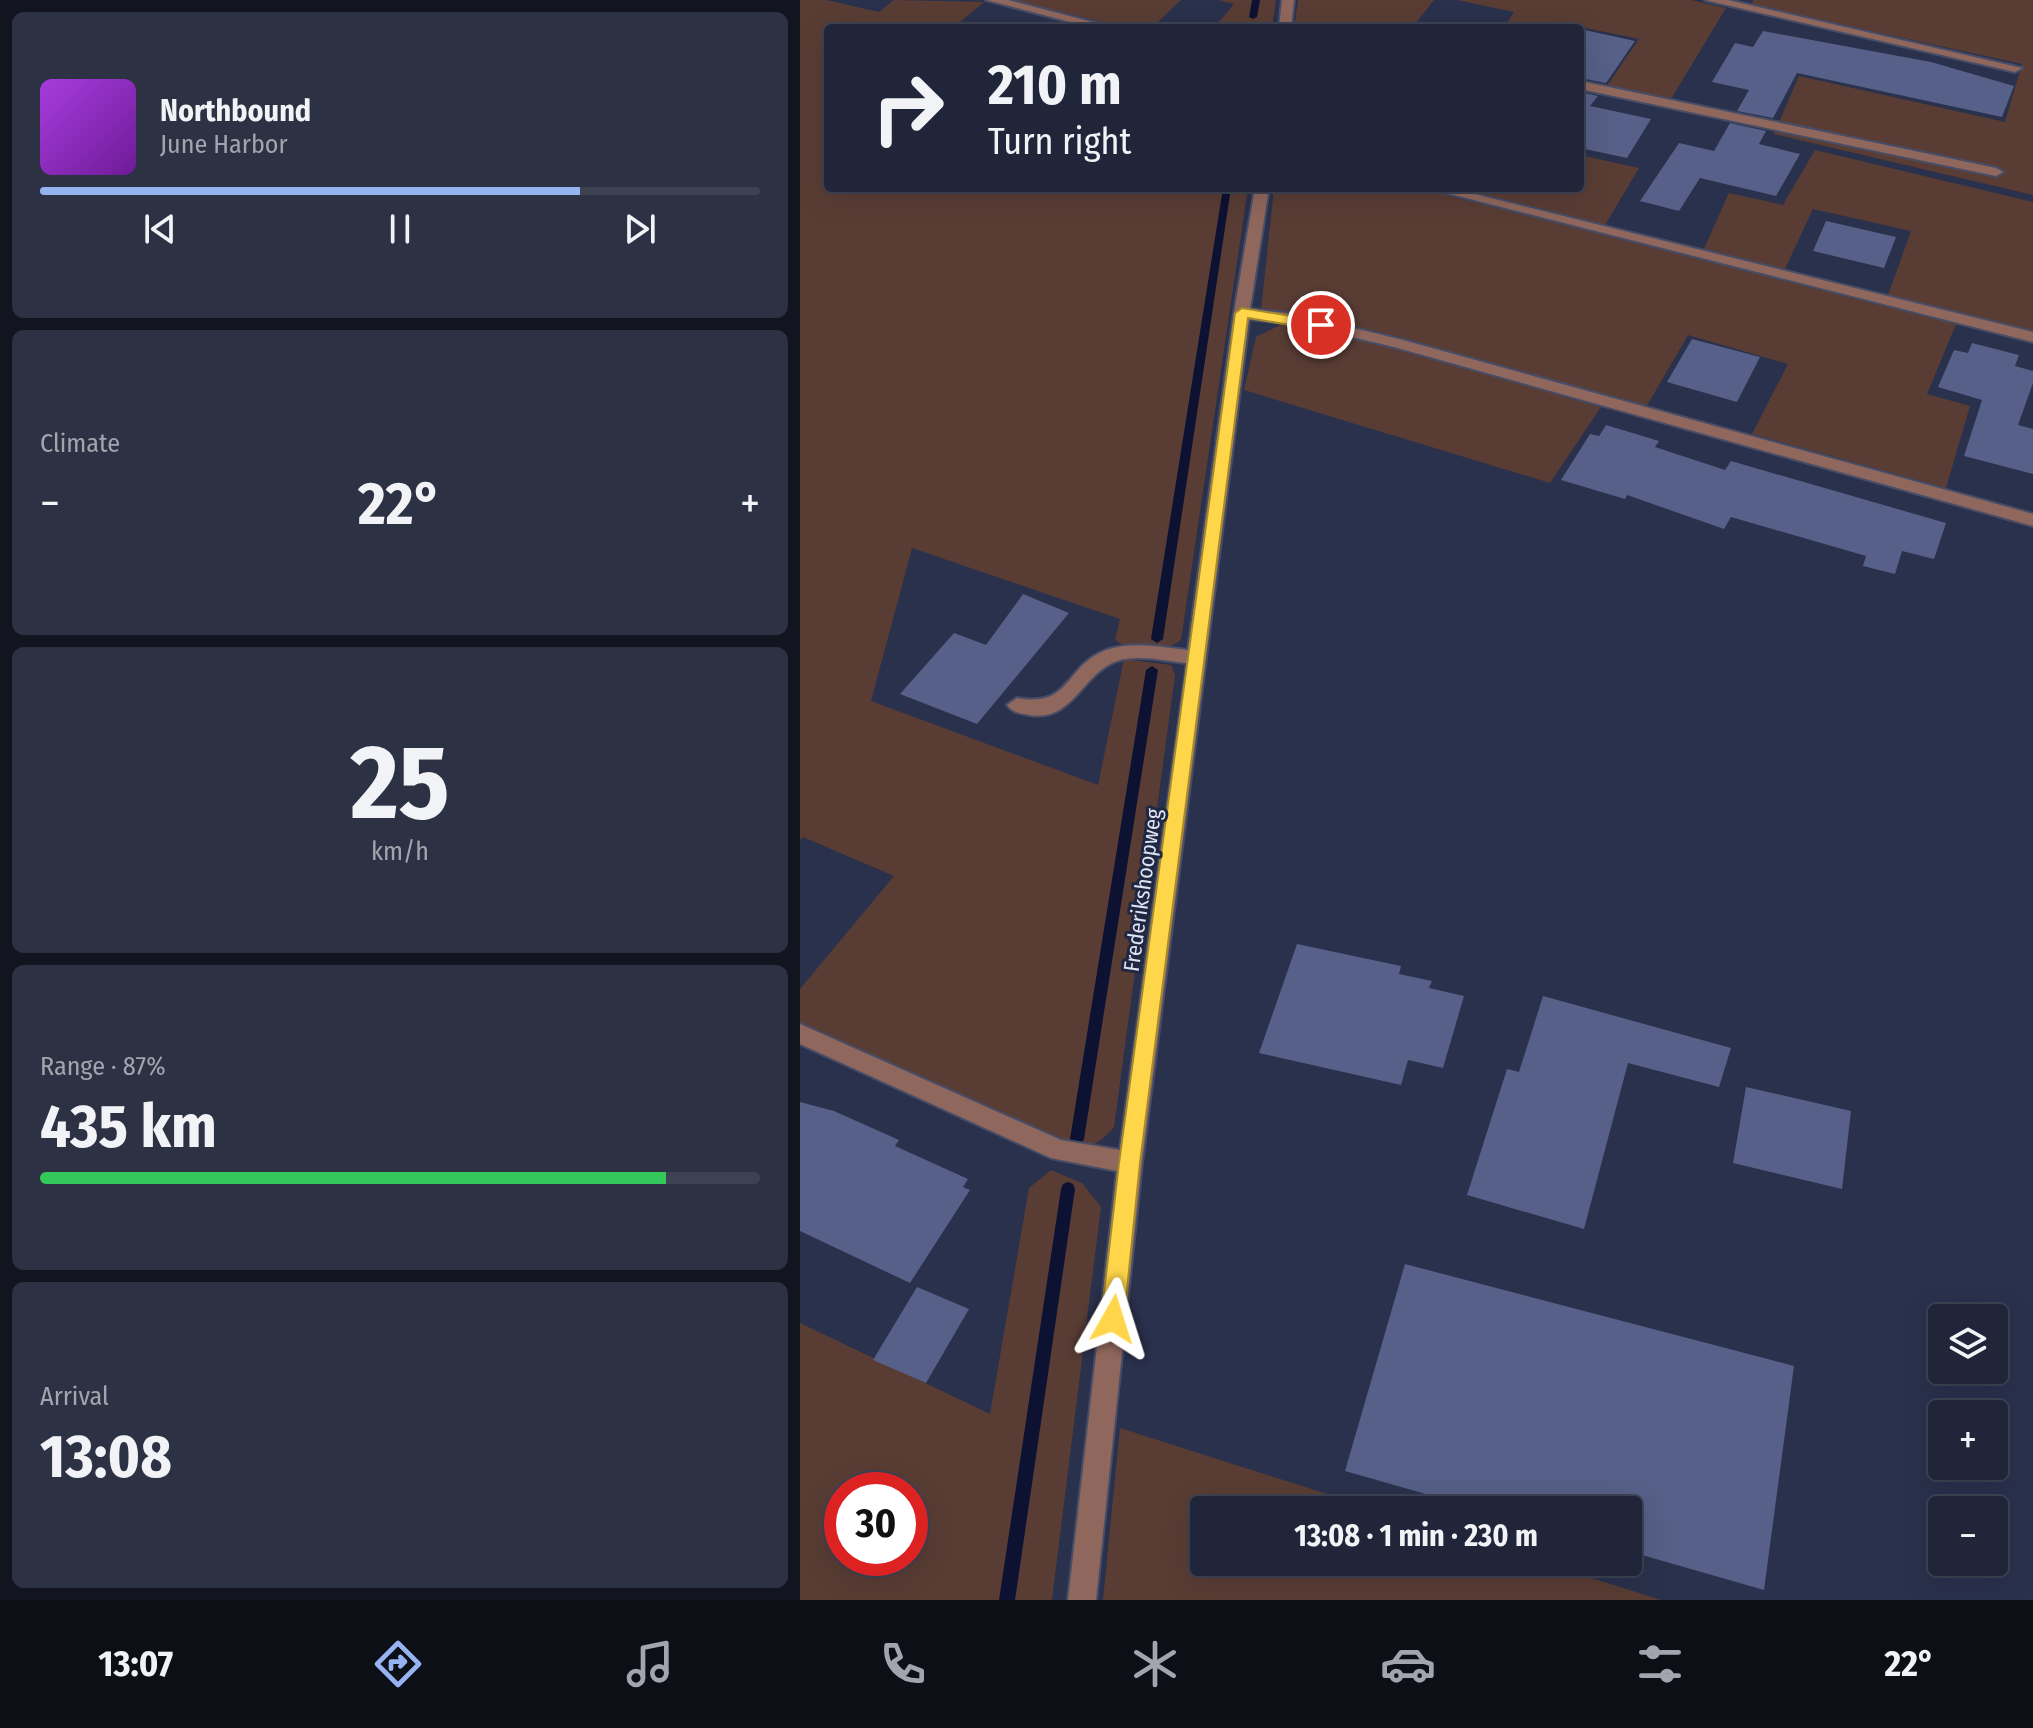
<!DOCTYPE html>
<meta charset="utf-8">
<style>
:root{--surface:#202539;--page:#2d3144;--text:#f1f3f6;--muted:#a2a5ae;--line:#3d4253;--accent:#95b2f1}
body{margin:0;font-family:"Fira Sans Condensed",sans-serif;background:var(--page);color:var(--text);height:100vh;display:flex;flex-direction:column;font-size:30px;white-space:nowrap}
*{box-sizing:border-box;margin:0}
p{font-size:26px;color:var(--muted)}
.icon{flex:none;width:44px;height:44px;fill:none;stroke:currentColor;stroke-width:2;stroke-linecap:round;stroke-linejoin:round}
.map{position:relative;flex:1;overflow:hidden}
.side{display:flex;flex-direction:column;gap:12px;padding:12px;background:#12141f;width:800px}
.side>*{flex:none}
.banner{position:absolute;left:24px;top:24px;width:760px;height:168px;border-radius:8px;box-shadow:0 8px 32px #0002,0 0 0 2px var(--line);background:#202539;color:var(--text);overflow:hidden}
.buttons{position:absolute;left:1128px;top:1304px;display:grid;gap:16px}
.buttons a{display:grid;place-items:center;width:80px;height:80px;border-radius:8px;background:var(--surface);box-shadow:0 8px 32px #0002,0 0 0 2px var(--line);font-size:40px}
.speed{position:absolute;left:24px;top:1472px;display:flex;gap:16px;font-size:40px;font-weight:700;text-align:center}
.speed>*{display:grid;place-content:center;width:104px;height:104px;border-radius:50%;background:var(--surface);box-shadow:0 8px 32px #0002,0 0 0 2px var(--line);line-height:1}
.speed .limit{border:12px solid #d22;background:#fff;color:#111}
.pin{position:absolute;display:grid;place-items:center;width:68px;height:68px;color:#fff;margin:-34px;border:4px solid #fff;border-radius:50%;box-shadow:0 2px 8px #0007}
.me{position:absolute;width:88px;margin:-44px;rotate:6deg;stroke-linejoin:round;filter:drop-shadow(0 0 6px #0008)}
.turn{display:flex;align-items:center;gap:28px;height:168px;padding:0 32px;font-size:36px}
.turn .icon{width:104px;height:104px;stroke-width:2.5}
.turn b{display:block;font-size:56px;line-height:68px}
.big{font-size:60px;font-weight:700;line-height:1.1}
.side .widget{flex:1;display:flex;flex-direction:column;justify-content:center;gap:12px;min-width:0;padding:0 28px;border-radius:12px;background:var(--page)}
.side .dial{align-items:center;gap:0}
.dial b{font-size:104px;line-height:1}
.song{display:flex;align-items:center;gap:24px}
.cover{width:96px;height:96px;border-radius:12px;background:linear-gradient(135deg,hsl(280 70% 55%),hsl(280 70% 35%))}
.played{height:8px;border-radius:4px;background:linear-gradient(90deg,var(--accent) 75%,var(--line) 75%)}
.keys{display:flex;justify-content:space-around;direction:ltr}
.heat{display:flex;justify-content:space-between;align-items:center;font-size:44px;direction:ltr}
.charge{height:12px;border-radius:6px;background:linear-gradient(90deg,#34c759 87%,var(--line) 0)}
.trip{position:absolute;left:390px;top:1496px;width:452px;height:80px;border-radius:8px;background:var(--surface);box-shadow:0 8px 32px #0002,0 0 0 2px var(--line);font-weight:700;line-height:80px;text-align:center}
.menu{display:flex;height:128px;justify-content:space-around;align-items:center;background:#0d0f17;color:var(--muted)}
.menu .icon{width:56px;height:56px}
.menu .current{color:var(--accent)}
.menu b{font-size:36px;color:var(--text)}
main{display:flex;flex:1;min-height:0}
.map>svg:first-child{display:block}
</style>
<main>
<section class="side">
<div class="widget">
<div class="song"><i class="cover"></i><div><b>Northbound</b><p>June Harbor</p></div></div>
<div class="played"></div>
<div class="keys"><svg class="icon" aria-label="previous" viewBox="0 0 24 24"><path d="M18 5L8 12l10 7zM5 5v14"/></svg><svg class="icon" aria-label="pause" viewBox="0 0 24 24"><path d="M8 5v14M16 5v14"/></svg><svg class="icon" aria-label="next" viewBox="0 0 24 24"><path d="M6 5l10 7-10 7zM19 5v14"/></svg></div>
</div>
<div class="widget"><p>Climate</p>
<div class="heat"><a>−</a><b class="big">22°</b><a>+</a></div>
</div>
<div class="widget dial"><b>25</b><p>km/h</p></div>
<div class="widget"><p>Range · 87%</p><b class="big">435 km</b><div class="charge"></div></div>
<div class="widget"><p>Arrival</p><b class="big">13:08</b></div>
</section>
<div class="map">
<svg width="1233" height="1600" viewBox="0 0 1233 1600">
<rect width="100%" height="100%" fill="#2a314c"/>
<path fill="#593d35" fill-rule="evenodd" d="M0,0H26L79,12L94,0L184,2L153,28H28V188H448L381,640C364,653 333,653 315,640L320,619L112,548L71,701L298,785L324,659L371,665L375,675L314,1127C298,1146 286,1150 262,1148L0,1023V989L94,876L3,837L0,840Z
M211,0H381L352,28H327Z
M418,0H476L472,28H414L434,4Z
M498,0H634L612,28H533L495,22Z
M657,0H891L926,8L868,104L804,90L839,39L781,27L704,28L714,12Z
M953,0H1233V195L974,134L999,76L1205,122L1222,64L952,5Z
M1015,150L1233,202V333L1087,298L1111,231L1013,209L983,273L902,253L929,193L983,205Z
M780,155L839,168L805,225L664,190L780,188Z
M474,188H618L1156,324L1127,394L1170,406L1146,488L952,434L988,364L888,335L845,409L603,338L497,312L461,311Z
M480,325H504L579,343L801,407L750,483L444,390L456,337Z
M251,1170L282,1183L301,1207L252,1600H0V1323L190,1414L229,1188ZM42,1490H110V1558H42Z
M320,1428L577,1510H404V1562H741L861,1600H303Z"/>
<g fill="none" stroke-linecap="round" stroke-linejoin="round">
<path fill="#0d1233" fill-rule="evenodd" d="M452,0H460L457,17L453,19L449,17Z
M423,188H431L363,639L357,643L351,639Z
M352,666L358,670L284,1139L282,1143L277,1145L272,1143L270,1139L346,670Z
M268,1182L273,1184L275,1189L215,1600H199L261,1189L263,1184Z"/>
</g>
<path fill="#566088" d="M780,29L835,41L806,83L780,78Z
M963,31L1131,62L1214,86L1202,117L997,73L973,118L937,111L949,90L912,82L935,43L953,47Z
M780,92L798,96L790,106L851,119L827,158L780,148Z
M930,123L966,131L959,144L1000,154L976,196L900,178L879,211L840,201L879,143L914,151Z
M1026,221L1096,237L1084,268L1013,251Z
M892,339L960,357L937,402L867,382Z
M1172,343L1219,355L1215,366L1233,371V383L1218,425L1233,429V474L1164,456L1182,400L1138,387L1154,350L1168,353Z
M806,425L859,441L855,447L925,470L931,461L1146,523L1134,559L1102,551L1095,574L1063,566L1066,556L931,517L924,529L827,495L825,499L761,480L790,434L799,436Z
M223,594L269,613L177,724L100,694L154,633L186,645Z
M497,944L601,966L599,974L632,981L629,988L664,996L643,1068L608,1060L601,1085L459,1053Z
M743,996L931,1048L919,1087L828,1063L784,1229L667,1195L707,1069L719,1072Z
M946,1087L1051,1111L1042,1189L933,1163Z
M0,1102L34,1111L99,1140L95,1146L168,1179L163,1187L170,1190L110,1283L0,1231Z
M605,1264L994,1366L964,1590L828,1551V1510H682L545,1471Z
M117,1287L169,1309L126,1383L73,1360Z"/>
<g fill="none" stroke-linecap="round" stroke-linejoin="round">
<g stroke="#474d67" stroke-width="4">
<path id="minor" d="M186,0H208L315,28H293Z
M482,0H494L491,28H479Z
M905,0H928L1222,68L1215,72Z
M780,81L1196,168L1203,172L1196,176L780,89Z
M455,188H469L450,309L496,314L603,340L1233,514V526L594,347L496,324L449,319L342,1163L296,1600H268L317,1171L251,1158L0,1044V1024L261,1140L320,1150L387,663C365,661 338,654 317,661C282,673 273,723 229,715C220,713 213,713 207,705L217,698C272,708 264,666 306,650C333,641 361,647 388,650L434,313Z
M626,188H650L1233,332V342Z"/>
</g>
<use href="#minor" fill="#90675c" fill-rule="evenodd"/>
</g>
<path fill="#ffd54a" stroke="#a68a30" stroke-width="2" d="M442,308L521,321L528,325L521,330L448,318L340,1163L324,1319L321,1327L313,1330L305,1327L301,1319L319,1163L435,313Z"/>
<g text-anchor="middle" stroke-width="6" stroke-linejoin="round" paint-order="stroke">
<g font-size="22" fill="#dee3f4" stroke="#202741">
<text transform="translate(342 890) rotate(-82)" y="8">Frederikshoopweg</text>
</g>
</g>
</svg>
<div class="buttons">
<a><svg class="icon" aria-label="layers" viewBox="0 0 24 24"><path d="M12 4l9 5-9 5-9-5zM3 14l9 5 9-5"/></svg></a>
<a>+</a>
<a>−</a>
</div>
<div class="speed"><div class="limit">30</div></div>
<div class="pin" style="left:521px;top:325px;background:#d93025"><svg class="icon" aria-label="arrive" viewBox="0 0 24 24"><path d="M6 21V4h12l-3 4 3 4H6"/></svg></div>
<svg class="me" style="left:313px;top:1319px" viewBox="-20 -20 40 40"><path d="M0-17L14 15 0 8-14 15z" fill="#ffd54a" stroke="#fff" stroke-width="4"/></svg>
<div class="trip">13:08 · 1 min · 230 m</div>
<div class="banner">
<div class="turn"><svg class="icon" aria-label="right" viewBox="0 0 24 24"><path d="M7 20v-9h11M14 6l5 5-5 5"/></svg><div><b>210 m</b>Turn right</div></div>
</div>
</div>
</main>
<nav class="menu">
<b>13:07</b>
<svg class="icon current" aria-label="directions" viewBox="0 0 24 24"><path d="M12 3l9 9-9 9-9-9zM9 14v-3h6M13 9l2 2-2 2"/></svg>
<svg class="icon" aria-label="music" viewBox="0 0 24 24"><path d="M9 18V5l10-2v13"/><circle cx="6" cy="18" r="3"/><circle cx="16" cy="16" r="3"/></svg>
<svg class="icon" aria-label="phone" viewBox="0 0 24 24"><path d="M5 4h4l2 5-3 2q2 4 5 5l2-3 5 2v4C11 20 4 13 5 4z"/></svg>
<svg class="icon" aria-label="climate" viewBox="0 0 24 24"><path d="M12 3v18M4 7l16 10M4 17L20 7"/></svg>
<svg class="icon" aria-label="car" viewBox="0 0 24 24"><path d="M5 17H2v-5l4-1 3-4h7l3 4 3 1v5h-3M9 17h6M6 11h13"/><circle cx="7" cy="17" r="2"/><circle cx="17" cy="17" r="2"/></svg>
<svg class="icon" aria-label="filters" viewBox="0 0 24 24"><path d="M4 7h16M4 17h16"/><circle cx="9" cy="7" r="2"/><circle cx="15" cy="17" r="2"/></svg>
<b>22°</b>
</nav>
